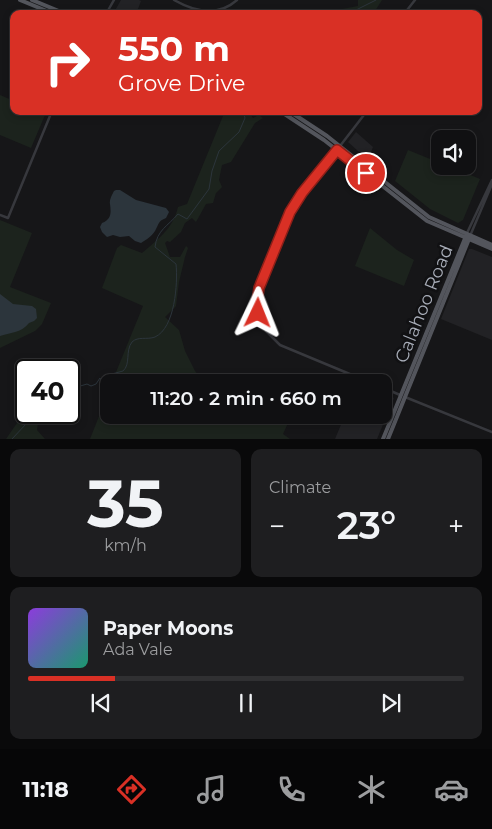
<!DOCTYPE html>
<meta charset="utf-8">
<style>
:root{--surface:#101012;--page:#1e1e20;--text:#f1f3f6;--muted:#9c9d9f;--line:#303032;--accent:#d93025}
body{margin:0;font-family:Montserrat,sans-serif;background:var(--page);color:var(--text);height:100vh;display:flex;flex-direction:column;font-size:19px;white-space:nowrap}
*{box-sizing:border-box;margin:0}
p{font-size:16px;color:var(--muted)}
.icon{flex:none;width:28px;height:28px;fill:none;stroke:currentColor;stroke-width:2;stroke-linecap:round;stroke-linejoin:round}
.map{position:relative;height:439px;overflow:hidden}
.side{display:flex;flex-direction:column;gap:10px;padding:10px;background:#09090a;flex:1}
.side>*{flex:none}
.top-card{position:absolute;left:10px;top:10px;width:472px;height:105px;border-radius:10px;box-shadow:0 2px 8px #0003,0 0 0 1px var(--line);background:#d93025;color:#fff;overflow:hidden}
.buttons{position:absolute;left:431px;top:130px;display:grid;gap:10px}
.buttons a{display:grid;place-items:center;width:45px;height:45px;border-radius:10px;background:var(--surface);box-shadow:0 2px 8px #0003,0 0 0 1px var(--line);font-size:25px}
.speed{position:absolute;left:15px;top:359px;display:flex;gap:10px;font-size:25px;font-weight:700;text-align:center}
.speed>*{display:grid;place-content:center;width:65px;height:65px;border-radius:50%;background:var(--surface);box-shadow:0 2px 8px #0003,0 0 0 1px var(--line);line-height:1}
.speed .limit{border:2px solid #111;border-radius:8px;background:#fff;color:#111}
.pin{position:absolute;display:grid;place-items:center;width:42px;height:42px;color:#fff;margin:-21px;border:2px solid #fff;border-radius:50%;box-shadow:0 1px 5px #0007}
.me{position:absolute;width:55px;margin:-28px;rotate:2deg;stroke-linejoin:round;filter:drop-shadow(0 0 4px #0008)}
.turn{display:flex;align-items:center;gap:18px;height:105px;padding:0 25px;font-size:22px}
.turn .icon{width:65px;height:65px;stroke-width:2.5}
.turn b{display:block;font-size:35px;line-height:42px}
.big{font-size:38px;font-weight:600;line-height:1.1}
.side .tile{flex:1;display:flex;flex-direction:column;justify-content:center;gap:8px;min-width:0;padding:0 18px;border-radius:10px;background:var(--page)}
.side .dial{align-items:center;gap:0}
.dial b{font-size:65px;line-height:1}
.song{display:flex;align-items:center;gap:15px}
.cover{width:60px;height:60px;border-radius:8px;background:linear-gradient(135deg,hsl(270 70% 55%),hsl(160 70% 35%))}
.played{height:5px;border-radius:2px;background:linear-gradient(90deg,var(--accent) 20%,var(--line) 20%)}
.keys{display:flex;justify-content:space-around;direction:ltr}
.heat{display:flex;justify-content:space-between;align-items:center;font-size:28px;direction:ltr}
.side .tiles{flex:1;display:grid;gap:10px;grid-template-columns:1fr 1fr}
.tile:last-child{grid-column:span 2}
.trip{position:absolute;left:100px;top:374px;width:292px;height:50px;border-radius:10px;background:var(--surface);box-shadow:0 2px 8px #0003,0 0 0 1px var(--line);font-weight:600;line-height:50px;text-align:center}
.dock{display:flex;height:80px;justify-content:space-around;align-items:center;background:#060607;color:var(--muted)}
.dock .icon{width:35px;height:35px}
.dock .selected{color:var(--accent)}
.dock b{font-size:22px;color:var(--text)}
.map>svg:first-child{display:block}
</style>
<div class="map">
<svg width="492" height="439" viewBox="0 0 492 439">
<rect width="100%" height="100%" fill="#161618"/>
<path fill="#222225" d="M121,0H139L141,1L136,14H113Z
M356,132L373,147L368,160L348,142Z
M469,249H472L492,257V340L441,319Z
M384,393L394,398L377,439H335L345,415H384Z"/>
<path fill="#1c231d" d="M358,0H382L375,11L360,14H333L342,9L358,6Z
M0,95L14,101V111H38L45,115L31,148L0,135Z
M225,111H248L253,118L259,115L263,118L255,123L231,162L222,165L219,180L222,187L216,193L213,203L206,204L196,222L192,218L185,223L181,232L170,242L167,241L165,243L170,257H180L186,246L188,248L185,257L179,282L176,306L165,317L179,330L185,351L195,371L204,382H112L143,306L102,288L117,248L121,245L142,253C158,239 173,229 178,207L187,204Z
M408,150L440,163V166H449L480,179L463,220L458,223L430,209L395,181Z
M0,220L32,233L10,287L51,303L42,324L35,331L0,348Z
M370,228L397,250L414,260L404,286L355,266Z
M109,391V415H228L234,420L236,425L245,418L256,425L259,424L264,415H269L288,423L283,434L290,439H90Z
M26,410V412L34,413L39,416L37,430L45,439H6Z"/>
<path fill="#2c353c" d="M116,190H120L136,200L166,208L169,212L166,218C158,221 159,224 155,231C152,236 146,240 141,243L135,241L129,236L120,237L113,235L107,237L102,232L100,227L102,223C112,219 111,212 110,204C109,200 112,195 114,191Z
M0,294L13,304L32,306L36,309L37,318L34,321L29,323C21,333 12,332 0,336Z"/>
<g fill="none" stroke-linecap="round" stroke-linejoin="round">
<path stroke="#2c353c" stroke-width="1" d="M348,14L376,0
M69,386L77,387L87,384L91,386L96,384L100,378L101,380L108,375L123,371C131,364 125,351 132,342C138,336 147,340 155,337C175,328 178,283 176,264L155,247C157,230 168,226 178,214L187,219L209,189L212,171L219,151L239,132L245,118L243,111
M12,439L26,424L30,412"/>
<path stroke="#37383d" stroke-width="2.5" d="M174,0C195,12 218,17 237,0
M106,14L114,0
M404,14L415,0
M340,146L367,111
M337,150L302,193L290,212L259,288L258,308L260,318L266,331L280,345L369,382
M0,215L8,218L52,111
M467,233L492,180
M470,236L492,184
M384,388L400,395
M405,397L492,432"/>
<path stroke="#53555c" stroke-width="4" d="M20,0L54,14
M32,0L66,14
M280,111L324,140L427,221L492,249
M289,111L327,136L429,217L492,245
M383,439L466,236
M388,439L469,239"/>
</g>
<g fill="none" stroke-linecap="round" stroke-linejoin="round">
<g stroke="#8d1f18" stroke-width="12">
<path id="route" d="M258,313L257,303L259,288L290,212L302,193L337,150L366,173"/>
</g>
<use href="#route" stroke="#d93025" stroke-width="9"/>
</g>
<g text-anchor="middle" stroke-width="5" stroke-linejoin="round" paint-order="stroke">
<g font-size="18" fill="#a8adb8" stroke="#111113">
<text transform="translate(424 304) rotate(-68)" y="6">Calahoo Road</text>
</g>
</g>
</svg>
<div class="buttons">
<a><svg class="icon" aria-label="sound" viewBox="0 0 24 24"><path d="M4 9h4l5-4v14l-5-4H4zM17 9q2 3 0 6"/></svg></a>
</div>
<div class="speed"><div class="limit">40</div></div>
<div class="pin" style="left:366px;top:173px;background:#d93025"><svg class="icon" aria-label="arrive" viewBox="0 0 24 24"><path d="M6 21V4h12l-3 4 3 4H6"/></svg></div>
<svg class="me" style="left:258px;top:313px" viewBox="-20 -20 40 40"><path d="M0-17L14 15 0 8-14 15z" fill="#d93025" stroke="#fff" stroke-width="4"/></svg>
<div class="trip">11:20 · 2 min · 660 m</div>
<div class="top-card">
<div class="turn"><svg class="icon" aria-label="right" viewBox="0 0 24 24"><path d="M7 20v-9h11M14 6l5 5-5 5"/></svg><div><b>550 m</b>Grove Drive</div></div>
</div>
</div>
<section class="side">
<div class="tiles">
<div class="tile dial"><b>35</b><p>km/h</p></div>
<div class="tile"><p>Climate</p>
<div class="heat"><a>−</a><b class="big">23°</b><a>+</a></div>
</div>
<div class="tile">
<div class="song"><i class="cover"></i><div><b>Paper Moons</b><p>Ada Vale</p></div></div>
<div class="played"></div>
<div class="keys"><svg class="icon" aria-label="previous" viewBox="0 0 24 24"><path d="M18 5L8 12l10 7zM5 5v14"/></svg><svg class="icon" aria-label="pause" viewBox="0 0 24 24"><path d="M8 5v14M16 5v14"/></svg><svg class="icon" aria-label="next" viewBox="0 0 24 24"><path d="M6 5l10 7-10 7zM19 5v14"/></svg></div>
</div>
</div>
</section>
<nav class="dock">
<b>11:18</b>
<svg class="icon selected" aria-label="directions" viewBox="0 0 24 24"><path d="M12 3l9 9-9 9-9-9zM9 14v-3h6M13 9l2 2-2 2"/></svg>
<svg class="icon" aria-label="music" viewBox="0 0 24 24"><path d="M9 18V5l10-2v13"/><circle cx="6" cy="18" r="3"/><circle cx="16" cy="16" r="3"/></svg>
<svg class="icon" aria-label="phone" viewBox="0 0 24 24"><path d="M5 4h4l2 5-3 2q2 4 5 5l2-3 5 2v4C11 20 4 13 5 4z"/></svg>
<svg class="icon" aria-label="climate" viewBox="0 0 24 24"><path d="M12 3v18M4 7l16 10M4 17L20 7"/></svg>
<svg class="icon" aria-label="car" viewBox="0 0 24 24"><path d="M5 17H2v-5l4-1 3-4h7l3 4 3 1v5h-3M9 17h6M6 11h13"/><circle cx="7" cy="17" r="2"/><circle cx="17" cy="17" r="2"/></svg>
</nav>
